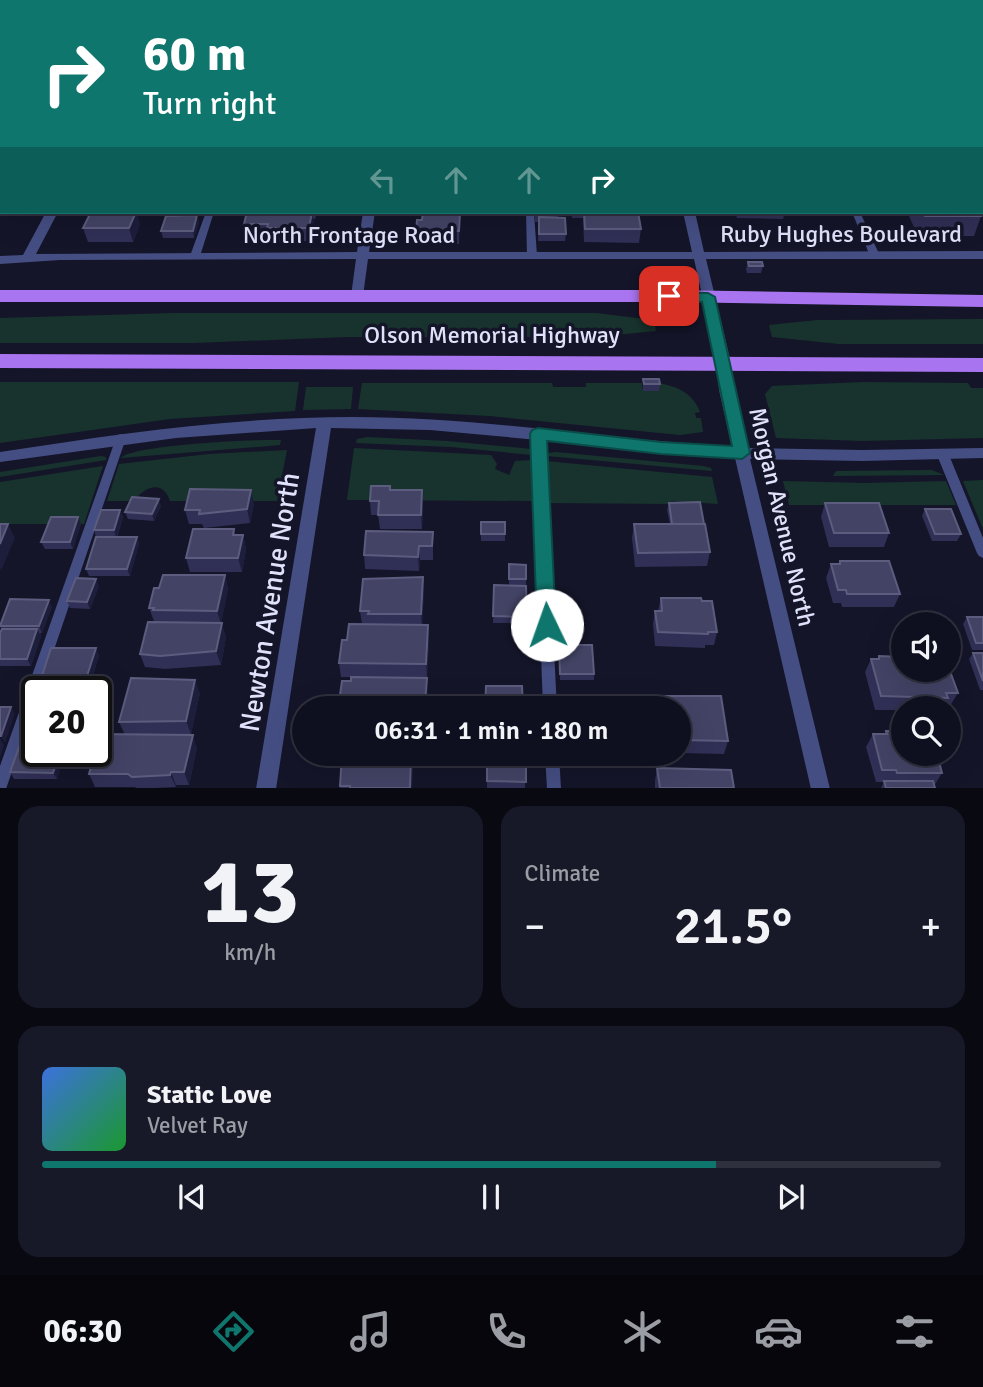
<!DOCTYPE html>
<meta charset="utf-8">
<style>
:root{--surface:#0f101f;--page:#181928;--text:#f1f3f6;--muted:#9b9da4;--line:#2f303d;--accent:#0f766e}
body{margin:0;font-family:Signika,sans-serif;background:var(--page);color:var(--text);height:100vh;display:flex;flex-direction:column;font-size:26px;white-space:nowrap}
*{box-sizing:border-box;margin:0}
p{font-size:23px;color:var(--muted)}
.icon{flex:none;width:38px;height:38px;fill:none;stroke:currentColor;stroke-width:2;stroke-linecap:round;stroke-linejoin:round}
.map{position:relative;height:788px;overflow:hidden}
.side{display:flex;flex-direction:column;gap:18px;padding:18px;background:#080911;flex:1}
.side>*{flex:none}
.hud{position:absolute;left:0px;top:0px;width:984px;height:214px;box-shadow:0 7px 28px #0002,0 0 0 2px var(--line);background:#0f766e;color:#fff;overflow:hidden}
.buttons{position:absolute;left:891px;top:612px;display:grid;gap:14px}
.buttons a{display:grid;place-items:center;width:70px;height:70px;border-radius:50%;background:var(--surface);box-shadow:0 7px 28px #0002,0 0 0 2px var(--line);font-size:35px}
.speed{position:absolute;left:21px;top:676px;display:flex;gap:14px;font-size:35px;font-weight:700;text-align:center}
.speed>*{display:grid;place-content:center;width:91px;height:91px;border-radius:50%;background:var(--surface);box-shadow:0 7px 28px #0002,0 0 0 2px var(--line);line-height:1}
.speed .limit{border:4px solid #111;border-radius:10px;background:#fff;color:#111}
.pin{position:absolute;display:grid;place-items:center;width:60px;height:60px;color:#fff;margin:-30px;border-radius:14px;box-shadow:0 4px 10px #0006}
.me{position:absolute;width:77px;margin:-38px;rotate:357deg;stroke-linejoin:round;filter:drop-shadow(0 0 5px #0008)}
.turn{display:flex;align-items:center;gap:24px;height:147px;padding:0 28px;font-size:32px}
.turn .icon{width:91px;height:91px;stroke-width:2.5}
.turn b{display:block;font-size:49px;line-height:60px}
.lanes{display:flex;align-items:center;height:66px;padding:0 28px;background:#0003;justify-content:center;gap:35px;direction:ltr}
.lanes .off{opacity:.35}
.big{font-size:52px;font-weight:600;line-height:1.1}
.side .tile{flex:1;display:flex;flex-direction:column;justify-content:center;gap:10px;min-width:0;padding:0 24px;border-radius:21px;background:var(--page)}
.side .dial{align-items:center;gap:0}
.dial b{font-size:91px;line-height:1}
.song{display:flex;align-items:center;gap:21px}
.cover{width:84px;height:84px;border-radius:10px;background:linear-gradient(135deg,hsl(220 70% 55%),hsl(130 70% 35%))}
.played{height:7px;border-radius:4px;background:linear-gradient(90deg,var(--accent) 75%,var(--line) 75%)}
.keys{display:flex;justify-content:space-around;direction:ltr}
.heat{display:flex;justify-content:space-between;align-items:center;font-size:38px;direction:ltr}
.side .tiles{flex:1;display:grid;gap:18px;grid-template-columns:1fr 1fr}
.tile:last-child{grid-column:span 2}
.trip{position:absolute;left:292px;top:696px;width:399px;height:70px;border-radius:35px;background:var(--surface);box-shadow:0 7px 28px #0002,0 0 0 2px var(--line);font-weight:600;line-height:70px;text-align:center}
.tabs{display:flex;height:112px;justify-content:space-around;align-items:center;background:#06060c;color:var(--muted)}
.tabs .icon{width:49px;height:49px}
.tabs .active{color:var(--accent)}
.tabs b{font-size:32px;color:var(--text)}
.map>svg:first-child{display:block}
</style>
<div class="map">
<svg width="983" height="789" viewBox="0 0 983 789">
<rect width="100%" height="100%" fill="#141529"/>
<path fill="#18332d" d="M174,313H596L654,320L656,331L594,337H347L194,343H0V318Z
M983,319V344H839L772,337L769,325L817,320Z
M0,382H299L295,411L170,419L0,443Z
M863,382L968,383L971,388H983V438L863,441L776,438L765,394L772,386Z
M362,383H552L553,387H586V383H642L643,391H658V383C677,386 693,393 700,412L695,413L696,418H701L703,432L680,435L489,416L358,409Z
M306,387H353L351,409L303,410Z
M367,437L447,441L532,449V455L451,447L356,443L357,439Z
M281,440L280,445L121,458C131,445 258,439 281,440Z
M354,448L491,455L497,464L495,469L509,475L515,461L532,460L533,501L347,500Z
M287,450L277,501H170C163,479 144,487 134,501H107L119,464L209,454Z
M556,452L703,466L711,468L712,471L547,456V453Z
M101,456L106,457V460L0,477V472Z
M546,461L712,477L718,504L671,501V504L547,503Z
M103,466L84,524H0V482Z
M932,470L944,475L833,476L836,471Z
M983,480V529L963,481Z
M783,481L865,483L946,481L956,505H789Z"/>
<g fill="none" stroke-linecap="round" stroke-linejoin="round">
<path fill="#454e83" fill-rule="evenodd" d="M42,0H48L47,2H41Z
M281,0H287L286,2H280Z
M521,0H527V2H521Z
M761,0H767L768,2H762Z
M0,59H2V65H0Z
M206,212H214L200,256L195,259L192,258L190,256Z
M526,212H534L537,256L532,259L527,256Z
M852,212H860L880,256L878,258L875,259L870,256Z
M538,430L542,431L543,434L557,709H543L533,434L534,431Z
M121,434L125,435L126,438L40,691H37V700L7,786L6,789H0V766L116,438L117,435Z
M943,451L947,452L949,455L983,538V558L979,556L977,553L937,455L939,452Z
M545,754H559L561,789H547Z"/>
<path fill="#454e83" fill-rule="evenodd" d="M157,0H165L156,2Z
M398,0H406V2H398Z
M640,0H648V2H640Z
M883,0H891L892,2H883Z
M982,16H983V22H982Z
M0,20H2V26H0Z
M982,162H983V170H982Z
M46,212H58L36,254L357,252L363,212H375L369,252H692L683,212H695L704,252L983,251V259H706L731,363L733,390L747,448L862,450L983,448V458L862,461L750,459L830,789H811L735,458L430,430L331,428L276,789H256L316,428L176,438L0,462V452C117,434 234,417 353,417C480,417 606,439 732,447L719,390L717,363L694,259H368L363,296L357,300L351,296L356,259L60,260L0,264V256L23,255Z"/>
<path fill="#a974ef" fill-rule="evenodd" d="M0,290H669L983,295V307L669,302H0Z
M0,354L983,358V372L0,368Z"/>
</g>
<path fill="#302f55" d="M83,0H122L121,2H84Z
M337,0H363V2L337,1Z
M436,0H474V2H436Z
M559,0H607V2H559Z
M796,0H855L854,2H797Z
M982,25H983V51L982,50Z
M0,132H2V187H0Z
M317,212L315,219H313L314,225L311,241L269,242L268,237H247L244,224Z
M416,212H466V214H460L459,244H417L416,230L422,220L423,214H416Z
M535,212H558V217L566,234L565,241H538L539,222H535Z
M571,212H639L641,229L639,243L584,242L583,218H572Z
M735,212H785L783,219L737,218Z
M871,212H979L981,216L974,236H918L909,216H873Z
M197,215L199,222L194,238H163L161,231Z
M140,224L133,242H88L83,228Z
M748,262L763,266L761,273H747L746,269Z
M643,379L660,384L659,391H643Z
M390,490L423,504L422,529H380L378,515H371L370,501Z
M669,503L710,552L707,566L635,567L632,538L634,524H670L667,510Z
M825,503L889,533L884,547H829L821,517Z
M254,504L250,523L204,528L202,524H189L185,510Z
M161,506L154,521L128,519L125,512Z
M925,509L961,534L957,541H932L922,516Z
M120,510L123,517L117,537H137L139,544L130,576H89L86,569L96,537L94,530Z
M481,522H505V541H481Z
M81,524L73,549H45L41,542Z
M234,529L235,535H243L246,549L242,572H190L186,558Z
M366,531L433,546V560H420L419,571L365,569L364,555Z
M840,561L900,594L894,607H842L841,603H833L826,578L831,564H838Z
M509,564L526,565V623H493L494,585L509,586Z
M225,575L228,589L221,623L226,637L221,665L165,669L145,667L140,654L157,622L154,621L149,608L159,588Z
M423,577L424,591L422,625L429,639L427,677H341L339,663L347,640L362,624L360,611Z
M99,586L90,609L70,608L67,601Z
M661,598L702,601L717,632L714,645H705V648L655,646L653,624L655,611H658Z
M52,607L42,633H40L41,636L31,666H0V633L1,630L0,624Z
M967,617H983V650H972L963,624Z
M559,645L594,674V680H560Z
M973,653H983V690H980L969,659Z
M99,655L90,686H85L87,691H45L47,686H44L41,679Z
M879,656L938,674L958,693L950,706H943L942,709H903V710H875L865,672L871,659H878Z
M200,693L191,734L146,735L197,748L189,785H176V787L156,788H137L134,787H95L89,774L90,768H77L70,756L125,735L119,722Z
M656,696H721L728,741L724,754L679,753V709H654Z
M886,731L903,754H939L937,757L942,773L934,786L935,788H881L884,782H876L866,747L873,734H884Z
M37,751H66L57,779H14L10,772Z
M342,754H413L412,788H340Z
M487,754H526L525,788H487Z
M657,768L734,788H655V781Z"/>
<path fill="#1d1d3c" d="M136,212H137L140,224L133,242L129,228Z
M312,212L314,225L311,241L309,228Z
M197,215L199,222L194,238L193,231Z
M251,490L254,504L250,523L247,509Z
M422,490L423,504L422,529L421,515Z
M159,499L161,506L154,521L152,514Z
M120,510L123,517L116,538L114,530Z
M78,517L81,524L73,549L70,542Z
M8,524L15,538L1,571L0,568V544Z
M243,535L246,549L242,572L238,558Z
M137,537L139,544L130,576L127,569Z
M419,546L420,560L419,571L418,557Z
M225,575L228,589L221,624L217,611Z
M423,577L424,591L422,628L421,614Z
M96,579L99,586L90,609L87,602Z
M49,600L52,607L42,633L39,626Z
M222,623L226,637L221,665L216,651Z
M428,625L429,639L427,677L426,664Z
M37,629L41,636L31,666L27,659Z
M96,648L99,655L90,686L86,679Z
M427,678L428,691L427,709L425,703Z
M195,680L200,693L191,734L186,721Z
M84,683L88,690L87,691H82Z
M11,707L15,714L5,743L1,736Z
M193,735L197,748L189,785L184,772Z
M0,738L4,745L0,758Z
M60,751H66L57,779L53,773Z
M411,754H413L412,788H410Z
M171,772L176,785V787L170,775Z"/>
<path fill="#434366" stroke="#5c5c7e" stroke-width="2" d="M677,0H703V2H677Z
M742,0H762V1H742Z
M0,132H2V146H0Z
M0,157H2V173H0Z
M91,212H136L129,228H83Z
M247,212H312L309,228H267L268,224H244Z
M423,212L460,213L459,231L416,230L417,220H422Z
M535,212H558V215H535Z
M584,212H638L641,229H585Z
M923,212H979L981,216H925Z
M197,215L193,231H161L166,216Z
M539,217L565,218L566,234H539Z
M748,262H762L763,266H749Z
M643,379H659L660,384H644Z
M371,486H390V490H422L421,515H378L379,501H370Z
M190,489L251,490L247,509L199,514L200,510H185Z
M132,497L159,499L152,514L125,512Z
M700,502L704,524H672L669,503Z
M825,503H879L889,533H834Z
M925,509H951L961,534H935Z
M101,510H120L114,530H94Z
M51,517H78L70,542H41Z
M481,522H505V534H481Z
M0,524H8L0,544Z
M634,524H705L710,552L638,553Z
M193,529H234L233,535H243L238,558H186Z
M366,531L433,532L432,546H419L418,557L364,555Z
M96,537H137L127,569H86Z
M840,561H889L900,594H847L846,590H838L831,564H840Z
M509,564L526,565V579H509Z
M163,575H225L217,611L153,610L154,608H149L154,588H159Z
M423,577L421,614H368L369,611H360L363,579Z
M76,578L96,579L87,602L67,601Z
M494,585L526,586L527,617L493,616Z
M661,598H701L702,601H712L717,632H708V634L658,632L655,611H662Z
M10,599L49,600L39,626H0Z
M967,617H983V643H976Z
M148,622L222,623L216,651L160,656L140,654Z
M349,624L428,625L426,664L339,663L342,640H347Z
M2,629H37L27,659H0V633Z
M559,645H592L594,674H560Z
M51,648H96L86,679H41Z
M973,653H983V681Z
M879,656L903,657V670H937L938,674H951L958,693H946L948,698L881,696L871,659H879Z
M351,677L427,678L425,703H439V709H338L342,681H351Z
M131,678L195,680L186,721L119,722Z
M48,683H84L82,691H45Z
M486,686H522L523,709H485Z
M656,696H721L728,741L679,740V709H658Z
M0,707H11L1,736H0Z
M886,731H903V754H937L942,773H897L896,770H882L873,734H887Z
M96,734L193,735L184,772H171L170,775L132,777L128,774H89L94,756H70L72,751H96Z
M22,739H37V751H60L53,773L10,772Z
M342,754H411L410,788H350V786H340Z
M487,754H526V782L487,781Z
M657,768L731,770L734,788H660Z
M884,781H933L935,788H886Z"/>
<path fill="#0f766e" stroke="#0a4d48" stroke-width="2" d="M669,292L708,293L715,297L750,453L742,459L661,454L547,441L556,625L553,631L547,633L540,631L537,625L530,434L532,430L538,428L661,442L732,446L702,302L664,299L662,296Z"/>
<g text-anchor="middle" stroke-width="7" stroke-linejoin="round" paint-order="stroke">
<g font-size="24" fill="#e0e2fb" stroke="#141529">
<text x="841" y="242">Ruby Hughes Boulevard</text>
<text x="349" y="243">North Frontage Road</text>
<text x="492" y="343">Olson Memorial Highway</text>
<text transform="translate(782 517) rotate(77)" y="8">Morgan Avenue North</text>
</g>
<g font-size="28" fill="#e0e2fb" stroke="#141529">
<text transform="translate(269 602) rotate(-81)" y="10">Newton Avenue North</text>
</g>
</g>
</svg>
<div class="buttons">
<a><svg class="icon" aria-label="sound" viewBox="0 0 24 24"><path d="M4 9h4l5-4v14l-5-4H4zM17 9q2 3 0 6"/></svg></a>
<a><svg class="icon" aria-label="search" viewBox="0 0 24 24"><circle cx="10" cy="10" r="6"/><path d="M15 15l6 6"/></svg></a>
</div>
<div class="speed"><div class="limit">20</div></div>
<div class="pin" style="left:669px;top:296px;background:#d93025"><svg class="icon" aria-label="arrive" viewBox="0 0 24 24"><path d="M6 21V4h12l-3 4 3 4H6"/></svg></div>
<svg class="me" style="left:547px;top:625px" viewBox="-20 -20 40 40"><circle r="19" fill="#fff"/><path d="M0-13L10 11 0 6-10 11z" fill="#0f766e"/></svg>
<div class="trip">06:31 · 1 min · 180 m</div>
<div class="hud">
<div class="turn"><svg class="icon" aria-label="right" viewBox="0 0 24 24"><path d="M7 20v-9h11M14 6l5 5-5 5"/></svg><div><b>60 m</b>Turn right</div></div>
<div class="lanes"><svg class="icon off" aria-label="left" viewBox="0 0 24 24"><path d="M17 20v-9H6M10 6l-5 5 5 5"/></svg><svg class="icon off" aria-label="ahead" viewBox="0 0 24 24"><path d="M12 20V5M6 11l6-6 6 6"/></svg><svg class="icon off" aria-label="ahead" viewBox="0 0 24 24"><path d="M12 20V5M6 11l6-6 6 6"/></svg><svg class="icon" aria-label="right" viewBox="0 0 24 24"><path d="M7 20v-9h11M14 6l5 5-5 5"/></svg></div>
</div>
</div>
<section class="side">
<div class="tiles">
<div class="tile dial"><b>13</b><p>km/h</p></div>
<div class="tile"><p>Climate</p>
<div class="heat"><a>−</a><b class="big">21.5°</b><a>+</a></div>
</div>
<div class="tile">
<div class="song"><i class="cover"></i><div><b>Static Love</b><p>Velvet Ray</p></div></div>
<div class="played"></div>
<div class="keys"><svg class="icon" aria-label="previous" viewBox="0 0 24 24"><path d="M18 5L8 12l10 7zM5 5v14"/></svg><svg class="icon" aria-label="pause" viewBox="0 0 24 24"><path d="M8 5v14M16 5v14"/></svg><svg class="icon" aria-label="next" viewBox="0 0 24 24"><path d="M6 5l10 7-10 7zM19 5v14"/></svg></div>
</div>
</div>
</section>
<nav class="tabs">
<b>06:30</b>
<svg class="icon active" aria-label="directions" viewBox="0 0 24 24"><path d="M12 3l9 9-9 9-9-9zM9 14v-3h6M13 9l2 2-2 2"/></svg>
<svg class="icon" aria-label="music" viewBox="0 0 24 24"><path d="M9 18V5l10-2v13"/><circle cx="6" cy="18" r="3"/><circle cx="16" cy="16" r="3"/></svg>
<svg class="icon" aria-label="phone" viewBox="0 0 24 24"><path d="M5 4h4l2 5-3 2q2 4 5 5l2-3 5 2v4C11 20 4 13 5 4z"/></svg>
<svg class="icon" aria-label="climate" viewBox="0 0 24 24"><path d="M12 3v18M4 7l16 10M4 17L20 7"/></svg>
<svg class="icon" aria-label="car" viewBox="0 0 24 24"><path d="M5 17H2v-5l4-1 3-4h7l3 4 3 1v5h-3M9 17h6M6 11h13"/><circle cx="7" cy="17" r="2"/><circle cx="17" cy="17" r="2"/></svg>
<svg class="icon" aria-label="filters" viewBox="0 0 24 24"><path d="M4 7h16M4 17h16"/><circle cx="9" cy="7" r="2"/><circle cx="15" cy="17" r="2"/></svg>
</nav>
